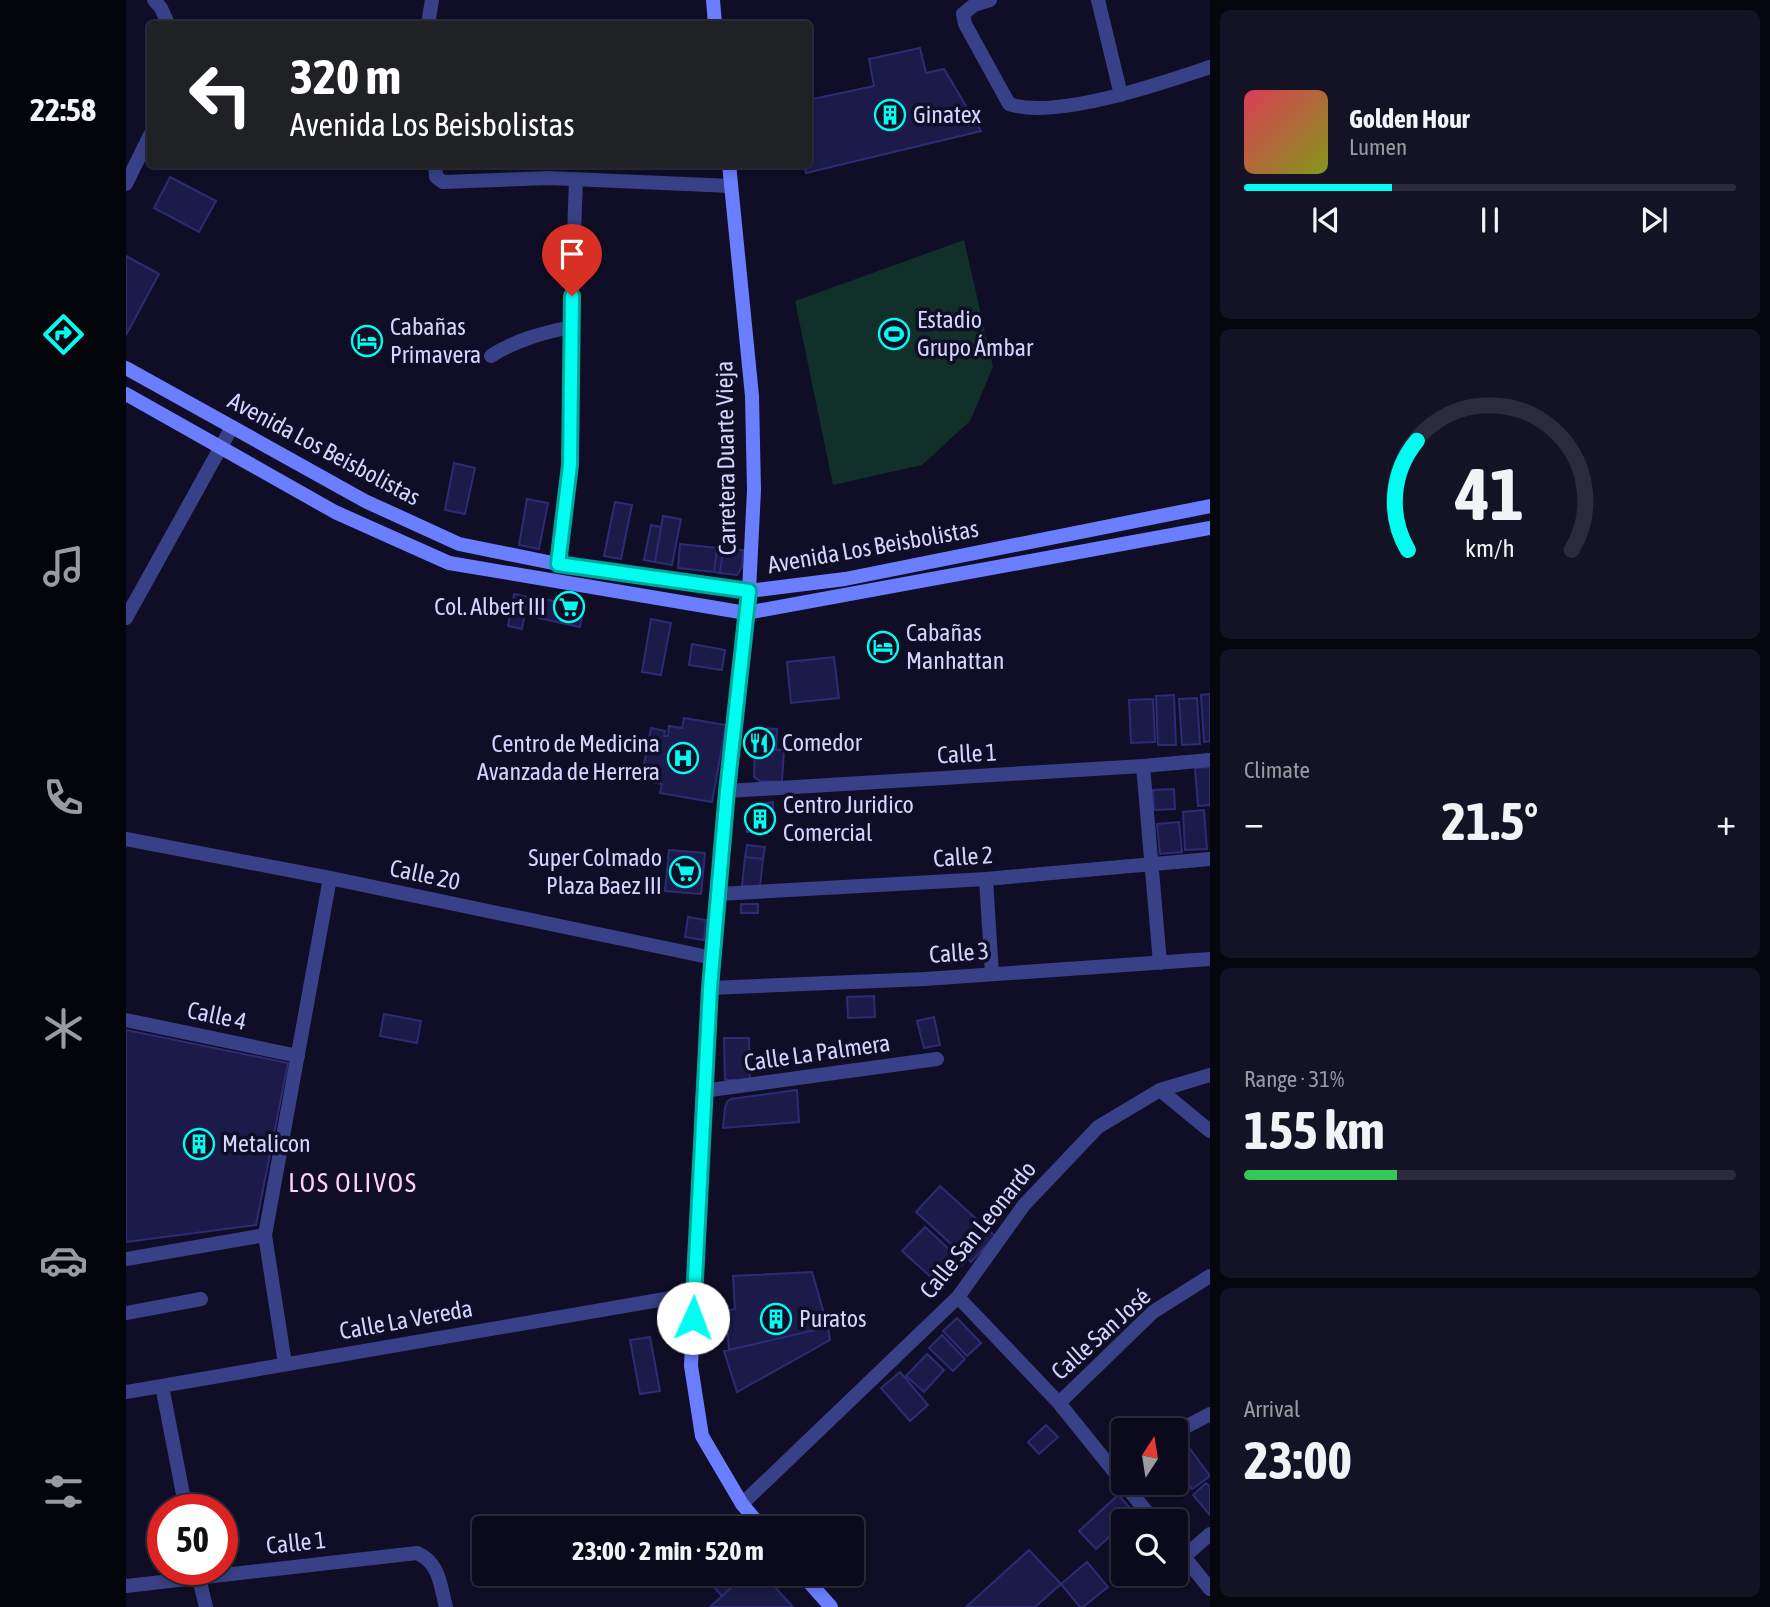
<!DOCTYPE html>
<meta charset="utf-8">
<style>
:root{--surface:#0b0a1c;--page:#141325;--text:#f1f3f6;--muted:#9a9aa3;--line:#2b2b3b;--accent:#00fef0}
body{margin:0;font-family:"Asap Condensed",sans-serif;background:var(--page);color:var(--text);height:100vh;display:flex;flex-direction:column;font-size:26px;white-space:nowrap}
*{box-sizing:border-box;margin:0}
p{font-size:23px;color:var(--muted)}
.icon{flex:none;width:38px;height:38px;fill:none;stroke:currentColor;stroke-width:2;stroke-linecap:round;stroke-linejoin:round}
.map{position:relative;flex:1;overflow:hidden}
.side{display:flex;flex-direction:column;gap:10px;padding:10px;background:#06060f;width:560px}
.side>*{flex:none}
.top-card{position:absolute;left:21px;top:21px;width:665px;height:147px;border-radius:7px;box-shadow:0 4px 10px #0003,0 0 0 2px var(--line);background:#202124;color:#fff;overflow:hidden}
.needle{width:46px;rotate:12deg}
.controls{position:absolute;left:985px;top:1418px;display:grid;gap:14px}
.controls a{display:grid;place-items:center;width:77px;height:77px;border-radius:7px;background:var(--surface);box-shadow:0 4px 10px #0003,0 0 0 2px var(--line);font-size:35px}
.speed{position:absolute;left:21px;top:1494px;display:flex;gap:14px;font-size:35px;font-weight:700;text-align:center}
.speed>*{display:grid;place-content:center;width:91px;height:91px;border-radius:50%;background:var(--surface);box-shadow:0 4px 10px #0003,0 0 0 2px var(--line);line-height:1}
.speed .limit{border:10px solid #d22;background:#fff;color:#111}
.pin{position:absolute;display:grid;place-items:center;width:60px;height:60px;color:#fff;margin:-72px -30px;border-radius:50% 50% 50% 0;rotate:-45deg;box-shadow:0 0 7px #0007}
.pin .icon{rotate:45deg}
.me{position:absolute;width:77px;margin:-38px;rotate:2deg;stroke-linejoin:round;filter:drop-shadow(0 0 5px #0008)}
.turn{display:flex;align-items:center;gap:24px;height:147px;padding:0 28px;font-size:32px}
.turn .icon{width:91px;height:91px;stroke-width:2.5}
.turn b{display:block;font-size:49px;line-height:60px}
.big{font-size:52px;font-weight:700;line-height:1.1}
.side .tile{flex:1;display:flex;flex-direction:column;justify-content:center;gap:10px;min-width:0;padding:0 24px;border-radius:10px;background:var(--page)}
.side .dial{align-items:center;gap:0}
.dial svg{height:182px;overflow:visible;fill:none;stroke:var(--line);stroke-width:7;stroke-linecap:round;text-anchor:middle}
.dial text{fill:var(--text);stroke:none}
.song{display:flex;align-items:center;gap:21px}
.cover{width:84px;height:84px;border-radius:10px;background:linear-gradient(135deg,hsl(350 70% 55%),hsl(70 70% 35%))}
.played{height:7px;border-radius:4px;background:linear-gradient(90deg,var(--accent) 30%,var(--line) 30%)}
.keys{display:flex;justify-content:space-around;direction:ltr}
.heat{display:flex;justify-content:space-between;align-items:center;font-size:38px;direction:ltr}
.charge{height:10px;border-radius:5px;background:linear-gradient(90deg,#34c759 31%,var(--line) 0)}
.trip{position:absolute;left:346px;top:1516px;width:392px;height:70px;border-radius:7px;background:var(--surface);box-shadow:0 4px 10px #0003,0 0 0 2px var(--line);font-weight:700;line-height:70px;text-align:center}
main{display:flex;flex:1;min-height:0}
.tab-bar{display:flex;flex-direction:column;width:126px;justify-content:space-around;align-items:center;background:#04040b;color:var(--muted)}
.tab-bar .icon{width:49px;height:49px}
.tab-bar .active{color:var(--accent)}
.tab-bar b{font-size:32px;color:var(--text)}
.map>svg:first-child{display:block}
</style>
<main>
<nav class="tab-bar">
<b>22:58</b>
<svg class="icon active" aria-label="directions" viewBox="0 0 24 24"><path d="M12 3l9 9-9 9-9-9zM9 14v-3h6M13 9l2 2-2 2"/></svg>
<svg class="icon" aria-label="music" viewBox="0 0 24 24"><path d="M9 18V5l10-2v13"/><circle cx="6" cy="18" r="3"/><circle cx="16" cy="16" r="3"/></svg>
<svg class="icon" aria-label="phone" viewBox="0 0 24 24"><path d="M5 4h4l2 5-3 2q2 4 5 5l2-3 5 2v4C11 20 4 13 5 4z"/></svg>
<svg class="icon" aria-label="climate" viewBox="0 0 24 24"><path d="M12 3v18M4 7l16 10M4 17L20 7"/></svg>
<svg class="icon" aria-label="car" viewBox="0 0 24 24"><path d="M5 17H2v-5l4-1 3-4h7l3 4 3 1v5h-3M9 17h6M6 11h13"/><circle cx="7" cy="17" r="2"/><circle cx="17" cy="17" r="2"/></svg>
<svg class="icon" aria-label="filters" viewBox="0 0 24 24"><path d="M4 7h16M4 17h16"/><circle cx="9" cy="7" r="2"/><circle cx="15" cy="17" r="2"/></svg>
</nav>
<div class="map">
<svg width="1084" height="1607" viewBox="0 0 1084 1607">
<rect width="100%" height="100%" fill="#0f0e26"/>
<path fill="#11302a" d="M838,240L867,367L844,421L796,465L707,485L669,301Z"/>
<path fill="#1c1a48" stroke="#2e2b75" stroke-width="2" d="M794,48L800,73L818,69L855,131L680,173L678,164H682V100L748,86L743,59Z
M44,177L90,201L73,232L28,208Z
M0,256L33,274L0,335Z
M328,463L349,468L339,514L319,510Z
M401,499L422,503L413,549L393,545Z
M489,502L506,505L495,559L478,556Z
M537,516L555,519L546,565L529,562Z
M525,525L535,527L529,562L518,560Z
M554,544L591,548L588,572L552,568Z
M591,548L597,549L594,573L588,572Z
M597,549L617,550L616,567L611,575L594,573Z
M388,594L402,597L396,629L382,626Z
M413,598L458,607L454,627L408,617Z
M525,619L545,623L535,675L516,672Z
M566,644L599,650L596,670L563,665Z
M708,657L713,698L665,703L661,662Z
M1084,694V741L1078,742L1075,695Z
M1048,695L1050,745H1032L1030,696Z
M1071,698L1074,744L1056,745L1053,699Z
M1027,699L1029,742L1005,743L1003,700Z
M558,718L600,725L586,802L534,793L536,784L515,780L525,728L539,731L538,736H542L543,726L556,728Z
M631,728L651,729L650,750L629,749Z
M629,749L658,750L656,782L634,781L628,777Z
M1084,767V805L1072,806L1069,768Z
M1048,789L1049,809L1028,810L1027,790Z
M647,802V825L621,826V812L625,806Z
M1078,810L1081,849L1059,850L1057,812Z
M1053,822L1056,852L1034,854L1031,824Z
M637,825V832H621V826Z
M621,845L639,847L637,859L619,857Z
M543,850L579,853L575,894L539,891Z
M619,857L637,859L634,887L616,886Z
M615,904H632V913H615Z
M562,917L580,920L578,940L559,937Z
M748,996L749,1017L722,1018L721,997Z
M258,1014L295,1021L291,1043L254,1036Z
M808,1017L814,1045L798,1048L791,1021Z
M0,1030L162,1063L130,1225L0,1242Z
M598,1038H623L624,1080H599Z
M671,1090L673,1122L597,1128L599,1108L601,1102L605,1099Z
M814,1186L869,1236L845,1262L790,1212Z
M799,1227L838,1263L816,1287L776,1251Z
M686,1272L702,1327L603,1350L600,1311L609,1309L607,1276Z
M831,1318L855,1343L841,1356L817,1331Z
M702,1327L704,1340L611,1392L598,1351Z
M816,1335L839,1359L827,1371L803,1348Z
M524,1337L534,1391L514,1394L504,1340Z
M801,1354L818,1370L798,1392L780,1376Z
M774,1372L802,1405L784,1421L755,1388Z
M920,1425L932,1437L913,1454L902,1442Z
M1062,1446L1084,1476L1066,1489L1050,1467V1455Z
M1080,1483L1084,1487V1515L1067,1495Z
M992,1495L1009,1513L998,1521V1523L970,1549L953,1531Z
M903,1550L935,1584L909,1607H840Z
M961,1562L982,1587L957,1607H954L935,1584Z
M575,1573H611L616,1578L596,1596Z
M621,1573H636L667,1607H584Z"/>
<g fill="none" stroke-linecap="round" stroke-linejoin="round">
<path stroke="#384187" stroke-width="14" d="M28,0L35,8L42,24
M864,0L848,5L837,14L839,24L883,104C930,120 1036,83 1084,67
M972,0L995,95
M302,24L306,0
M309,164L310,177L317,182L423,178L605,186
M0,184L24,135
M365,356C390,340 416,333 445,327
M432,564L444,465L445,319L450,179
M0,618L106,427
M1017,766L1034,963
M601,791L1017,766L1084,760
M0,839L204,878L587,958
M860,879L866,974
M593,894L860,879L1084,859
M584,988L799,979L1084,959
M0,1020L172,1056
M1034,1090L1084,1131
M577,1091L811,1059
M0,1259L139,1235
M832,1297L933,1403L1028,1521
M0,1313L75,1299
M159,1364L139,1235L204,878
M36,1386L60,1510
M0,1392L568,1294
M933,1403L1027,1312L1084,1276
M1050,1432L1084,1414
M616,1504L832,1297L898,1205L972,1127L1034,1090L1084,1075
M1050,1547L1084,1589
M1058,1557L1084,1534
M71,1570L80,1607
M0,1586L291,1553C314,1563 314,1585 320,1607"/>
<path stroke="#6a7eff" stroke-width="14" d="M587,0L589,24
M603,164L626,396L628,490L623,591L601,791L584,988L577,1091L565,1366L576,1436L616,1504L636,1528
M0,368L239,501L333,544L432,564L623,591L719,579L1084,506
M0,394L209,512L323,563L620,613L1084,528
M675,1573L705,1607"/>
</g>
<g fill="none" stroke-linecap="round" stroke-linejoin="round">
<g stroke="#00a59c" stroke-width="18">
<path id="route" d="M446,296L444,465L432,564L623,591L601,791L584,988L567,1318"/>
</g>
<use href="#route" stroke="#00fef0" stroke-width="12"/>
</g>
<defs>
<g id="building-ring" transform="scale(1.575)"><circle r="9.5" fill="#0f0e26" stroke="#00fef0" stroke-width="1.5"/><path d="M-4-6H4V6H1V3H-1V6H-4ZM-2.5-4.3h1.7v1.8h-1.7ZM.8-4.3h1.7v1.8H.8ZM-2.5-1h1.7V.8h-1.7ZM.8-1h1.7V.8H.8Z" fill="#00fef0"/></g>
<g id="stadium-ring" transform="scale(1.575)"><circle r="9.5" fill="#0f0e26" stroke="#00fef0" stroke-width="1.5"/><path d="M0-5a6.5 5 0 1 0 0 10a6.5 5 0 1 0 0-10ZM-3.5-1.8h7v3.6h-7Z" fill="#00fef0"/></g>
<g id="hotel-ring" transform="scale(1.575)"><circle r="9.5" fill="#0f0e26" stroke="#00fef0" stroke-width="1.5"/><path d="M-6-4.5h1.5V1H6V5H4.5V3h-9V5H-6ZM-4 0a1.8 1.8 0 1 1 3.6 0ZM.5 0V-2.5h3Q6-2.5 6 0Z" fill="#00fef0"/></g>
<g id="supermarket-ring" transform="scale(1.575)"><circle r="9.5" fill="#0f0e26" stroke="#00fef0" stroke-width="1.5"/><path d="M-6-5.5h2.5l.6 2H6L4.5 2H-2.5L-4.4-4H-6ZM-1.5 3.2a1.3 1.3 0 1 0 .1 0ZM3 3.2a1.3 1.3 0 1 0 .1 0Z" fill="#00fef0"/></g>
<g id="restaurant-ring" transform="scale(1.575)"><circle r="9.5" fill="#0f0e26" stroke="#00fef0" stroke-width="1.5"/><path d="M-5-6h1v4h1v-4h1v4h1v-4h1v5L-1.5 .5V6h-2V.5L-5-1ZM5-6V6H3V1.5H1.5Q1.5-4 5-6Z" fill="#00fef0"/></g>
<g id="hospital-ring" transform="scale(1.575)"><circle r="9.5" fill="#0f0e26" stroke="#00fef0" stroke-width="1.5"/><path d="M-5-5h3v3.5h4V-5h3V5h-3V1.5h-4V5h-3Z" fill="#00fef0"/></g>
</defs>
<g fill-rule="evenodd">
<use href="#building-ring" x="764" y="115"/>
<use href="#stadium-ring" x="768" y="334"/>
<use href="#hotel-ring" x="241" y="341"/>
<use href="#supermarket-ring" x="443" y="607"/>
<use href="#hotel-ring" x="757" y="647"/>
<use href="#restaurant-ring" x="633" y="743"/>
<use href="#hospital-ring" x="557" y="758"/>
<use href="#building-ring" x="634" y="819"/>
<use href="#supermarket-ring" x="559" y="872"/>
<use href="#building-ring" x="73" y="1144"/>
<use href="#building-ring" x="650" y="1319"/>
</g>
<g text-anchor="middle" stroke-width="7" stroke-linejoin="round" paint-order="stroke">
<g font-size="24" fill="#d3d5ff" stroke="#0f0e26" text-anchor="start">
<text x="787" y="123">Ginatex</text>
<text x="791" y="328">Estadio<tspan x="791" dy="28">Grupo Ámbar</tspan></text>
<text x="264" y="335">Cabañas<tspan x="264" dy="28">Primavera</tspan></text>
<text x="420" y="615" text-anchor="end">Col. Albert III</text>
<text x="780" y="641">Cabañas<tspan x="780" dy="28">Manhattan</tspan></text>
<text x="656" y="751">Comedor</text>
<text x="534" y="752" text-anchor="end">Centro de Medicina<tspan x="534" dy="28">Avanzada de Herrera</tspan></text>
<text x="657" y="813">Centro Juridico<tspan x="657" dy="28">Comercial</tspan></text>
<text x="536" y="866" text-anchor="end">Super Colmado<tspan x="536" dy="28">Plaza Baez III</tspan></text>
<text x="96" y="1152">Metalicon</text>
<text x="673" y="1327">Puratos</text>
</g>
<g font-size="24" fill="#d3d5ff" stroke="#0f0e26">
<text transform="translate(198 449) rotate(28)" y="8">Avenida Los Beisbolistas</text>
<text transform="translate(600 458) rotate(-91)" y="8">Carretera Duarte Vieja</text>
<text transform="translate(747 547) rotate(-10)" y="8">Avenida Los Beisbolistas</text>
<text transform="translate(841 754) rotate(-3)" y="8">Calle 1</text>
<text transform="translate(837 857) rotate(-4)" y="8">Calle 2</text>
<text transform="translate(299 875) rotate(12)" y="8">Calle 20</text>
<text transform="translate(833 953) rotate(-4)" y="8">Calle 3</text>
<text transform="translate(91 1016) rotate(12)" y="8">Calle 4</text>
<text transform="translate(691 1053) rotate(-8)" y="8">Calle La Palmera</text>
<text transform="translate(852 1230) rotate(-51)" y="8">Calle San Leonardo</text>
<text transform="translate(280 1320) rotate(-10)" y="8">Calle La Vereda</text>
<text transform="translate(975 1334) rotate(-42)" y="8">Calle San José</text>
<text transform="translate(170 1543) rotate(-6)" y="8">Calle 1</text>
</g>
<g font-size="26" letter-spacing="2" fill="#ffd5f6" stroke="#0f0e26">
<text x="227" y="1192">LOS OLIVOS</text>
</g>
</g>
</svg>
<div class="controls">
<a><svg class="needle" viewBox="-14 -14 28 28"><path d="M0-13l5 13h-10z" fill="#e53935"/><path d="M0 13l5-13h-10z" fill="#9a9aa3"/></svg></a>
<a><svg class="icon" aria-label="search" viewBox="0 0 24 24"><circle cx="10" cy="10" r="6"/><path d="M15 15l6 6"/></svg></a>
</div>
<div class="speed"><div class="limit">50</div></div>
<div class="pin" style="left:446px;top:296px;background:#d93025"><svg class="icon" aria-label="arrive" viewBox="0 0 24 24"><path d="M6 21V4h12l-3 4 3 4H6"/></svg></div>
<svg class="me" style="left:567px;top:1318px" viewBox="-20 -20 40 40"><circle r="19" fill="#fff"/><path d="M0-13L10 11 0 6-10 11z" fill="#00fef0"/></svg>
<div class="trip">23:00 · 2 min · 520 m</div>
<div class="top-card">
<div class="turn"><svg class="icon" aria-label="left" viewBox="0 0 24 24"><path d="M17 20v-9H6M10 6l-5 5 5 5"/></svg><div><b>320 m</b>Avenida Los Beisbolistas</div></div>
</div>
</div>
<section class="side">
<div class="tile">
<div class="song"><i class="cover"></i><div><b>Golden Hour</b><p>Lumen</p></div></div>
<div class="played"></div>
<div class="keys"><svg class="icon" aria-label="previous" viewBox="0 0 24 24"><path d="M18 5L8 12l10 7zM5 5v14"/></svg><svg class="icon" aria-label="pause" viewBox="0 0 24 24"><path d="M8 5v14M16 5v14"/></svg><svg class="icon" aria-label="next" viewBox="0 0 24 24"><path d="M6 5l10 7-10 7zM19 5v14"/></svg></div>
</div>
<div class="tile dial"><svg viewBox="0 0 100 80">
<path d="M14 69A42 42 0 1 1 86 69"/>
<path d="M14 69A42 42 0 0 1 18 21" stroke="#00fef0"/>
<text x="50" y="56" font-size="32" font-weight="700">41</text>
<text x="50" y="72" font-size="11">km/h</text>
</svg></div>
<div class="tile"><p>Climate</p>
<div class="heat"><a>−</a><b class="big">21.5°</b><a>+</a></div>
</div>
<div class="tile"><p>Range · 31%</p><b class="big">155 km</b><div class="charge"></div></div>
<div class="tile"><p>Arrival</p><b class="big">23:00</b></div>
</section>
</main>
